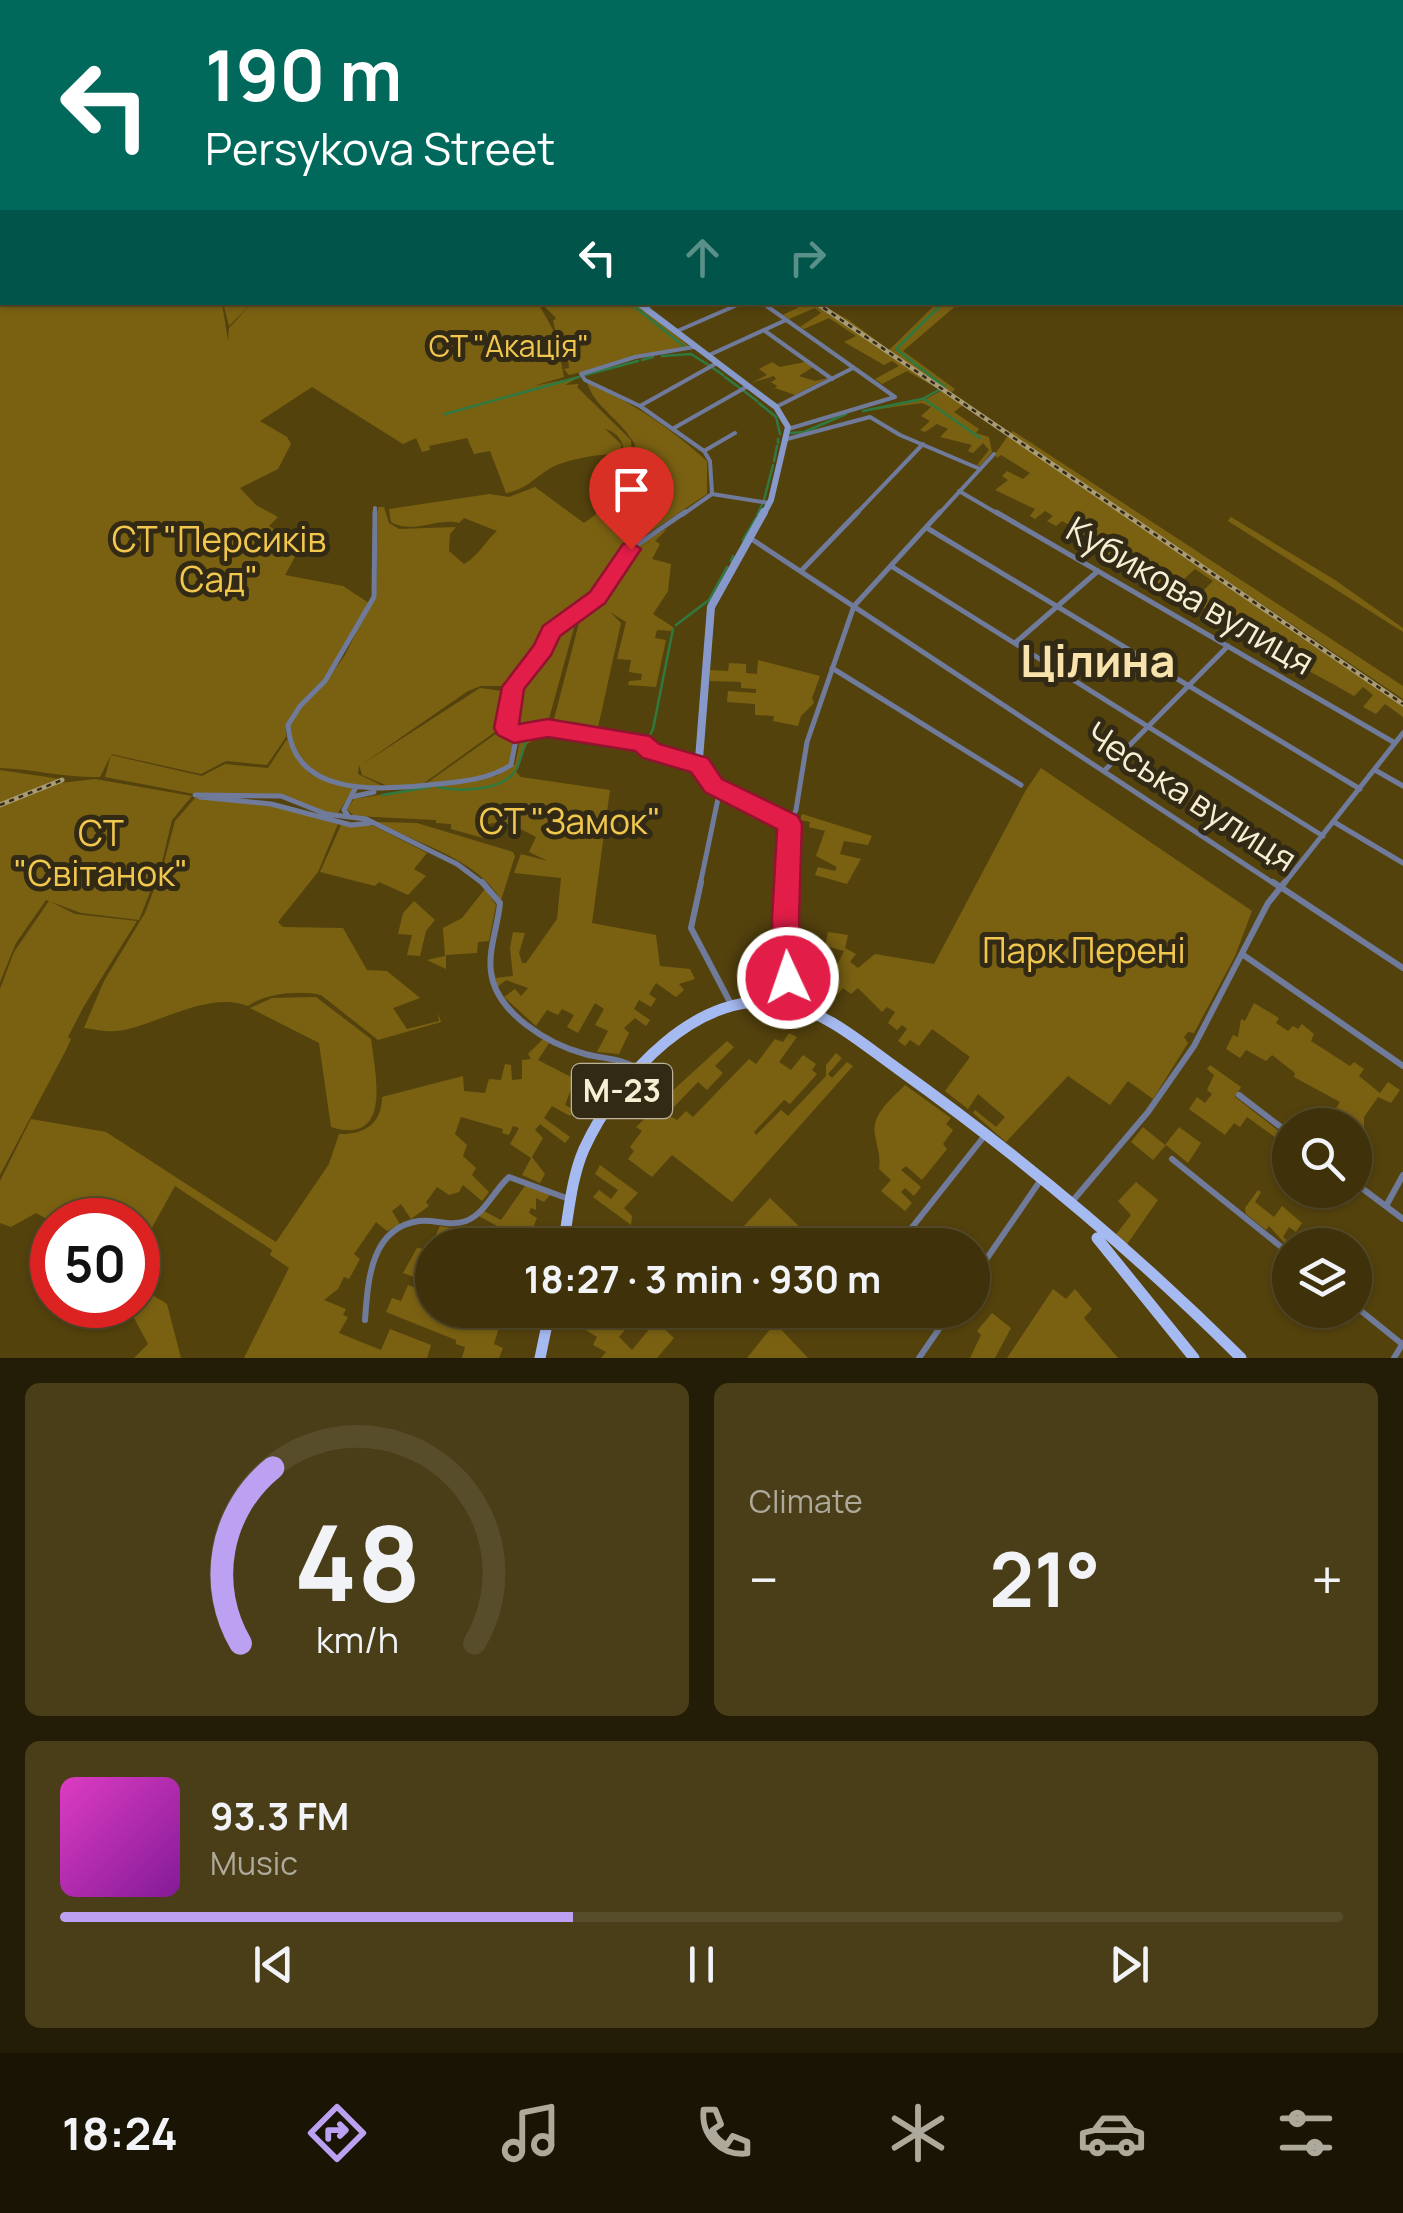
<!DOCTYPE html>
<meta charset="utf-8">
<style>
:root{--surface:#3f320a;--page:#4a3e18;--text:#f1f3f6;--muted:#adaa9c;--line:#584d2b;--accent:#bca0f2}
body{margin:0;font-family:Manrope,sans-serif;background:var(--page);color:var(--text);height:100vh;display:flex;flex-direction:column;font-size:38px;white-space:nowrap}
*{box-sizing:border-box;margin:0}
p{font-size:32px;color:var(--muted)}
.icon{flex:none;width:55px;height:55px;fill:none;stroke:currentColor;stroke-width:2;stroke-linecap:round;stroke-linejoin:round}
.map{position:relative;height:1358px;overflow:hidden}
.panel{display:flex;flex-direction:column;gap:25px;padding:25px;background:#231c06;flex:1}
.panel>*{flex:none}
.guide{position:absolute;left:0px;top:0px;width:1405px;height:305px;box-shadow:0 2px 8px #0004,0 0 0 2px var(--line);background:#00695c;color:#fff;overflow:hidden}
.buttons{position:absolute;left:1272px;top:1108px;display:grid;gap:20px}
.buttons a{display:grid;place-items:center;width:100px;height:100px;border-radius:50%;background:var(--surface);box-shadow:0 2px 8px #0004,0 0 0 2px var(--line);font-size:50px}
.speed{position:absolute;left:30px;top:1198px;display:flex;gap:20px;font-size:50px;font-weight:700;text-align:center}
.speed>*{display:grid;place-content:center;width:130px;height:130px;border-radius:50%;background:var(--surface);box-shadow:0 2px 8px #0004,0 0 0 2px var(--line);line-height:1}
.speed .limit{border:15px solid #d22;background:#fff;color:#111}
.pin{position:absolute;display:grid;place-items:center;width:85px;height:85px;color:#fff;margin:-102px -42px;border-radius:50% 50% 50% 0;rotate:-45deg;box-shadow:0 0 10px #0007}
.pin .icon{rotate:45deg}
.me{position:absolute;width:110px;margin:-55px;rotate:357deg;stroke-linejoin:round;filter:drop-shadow(0 0 8px #0008)}
.turn{display:flex;align-items:center;gap:35px;height:210px;padding:0 40px;font-size:45px}
.turn .icon{width:130px;height:130px;stroke-width:2.5}
.turn b{display:block;font-size:70px;line-height:85px}
.lanes{display:flex;align-items:center;height:95px;padding:0 40px;background:#0003;justify-content:center;gap:50px;direction:ltr}
.lanes .off{opacity:.35}
.big{font-size:75px;font-weight:700;line-height:1.1}
.panel .widget{flex:1;display:flex;flex-direction:column;justify-content:center;gap:15px;min-width:0;padding:0 35px;border-radius:15px;background:var(--page)}
.panel .dial{align-items:center;gap:0}
.dial svg{height:260px;overflow:visible;fill:none;stroke:var(--line);stroke-width:7;stroke-linecap:round;text-anchor:middle}
.dial text{fill:var(--text);stroke:none}
.song{display:flex;align-items:center;gap:30px}
.cover{width:120px;height:120px;border-radius:15px;background:linear-gradient(135deg,hsl(310 70% 55%),hsl(290 70% 35%))}
.played{height:10px;border-radius:5px;background:linear-gradient(90deg,var(--accent) 40%,var(--line) 40%)}
.keys{display:flex;justify-content:space-around;direction:ltr}
.heat{display:flex;justify-content:space-between;align-items:center;font-size:55px;direction:ltr}
.panel .tiles{flex:1;display:grid;gap:25px;grid-template-columns:1fr 1fr}
.widget:last-child{grid-column:span 2}
.trip{position:absolute;left:415px;top:1228px;width:575px;height:100px;border-radius:50px;background:var(--surface);box-shadow:0 2px 8px #0004,0 0 0 2px var(--line);font-weight:700;line-height:100px;text-align:center}
.tabs{display:flex;height:160px;justify-content:space-around;align-items:center;background:#191404;color:var(--muted)}
.tabs .icon{width:70px;height:70px}
.tabs .active{color:var(--accent)}
.tabs b{font-size:45px;color:var(--text)}
.map>svg:first-child{display:block}
</style>
<div class="map">
<svg width="1403" height="1358" viewBox="0 0 1403 1358">
<rect width="100%" height="100%" fill="#54420d"/>
<path fill="#7a6112" d="M28,0H435L455,2H21Z
M840,0H1356L1358,2H854Z
M0,81L2,302L222,303L228,341L229,328L251,304L229,326L223,303H538L556,335L564,377L533,386L579,377L565,385L579,384L577,387L631,440L632,456L626,457C622,444 622,434 605,429L621,444V455C601,453 567,459 549,469C533,479 525,490 506,493L490,451L474,454L467,438L429,446L430,450L422,452L416,438L403,444L312,387L260,421L287,437L291,444L278,469L240,488L256,505L278,517L269,526L296,544V555L285,575L343,586L369,603L333,669L286,724V737L267,765L226,761L201,774L111,754L122,733L100,777C65,778 34,769 0,768Z
M541,303H635L689,346L569,375L564,369L569,368L568,358L562,357L553,321L556,318Z
M807,303H812L937,388L907,371L882,384L875,379L899,366L892,361L884,365L844,342L856,336L829,318L804,329L800,327L821,313L815,308L789,319L783,315Z
M817,303L849,320L889,350L937,303H959L903,351L955,389L952,392L940,386Z
M772,362L780,367L805,362L813,367L799,376L815,381L828,378L795,395L775,388L777,386L771,382L776,379L774,376L751,383L767,375L759,369Z
M587,382C635,404 670,428 707,461V494L626,548L597,595L553,626L511,686H481L468,691L361,765L480,688L510,692L506,724L420,786L392,788L362,775L359,765L358,774L391,790C368,792 320,784 305,766C298,757 292,740 288,729L293,716L323,686L345,655L376,593L378,507H384L389,523L399,529L456,527L450,534L449,551L464,564C480,555 484,542 497,531L464,518L459,523C438,517 413,535 391,522L389,509L489,494L509,497L535,487L584,523L631,489L635,445C623,421 593,406 587,382Z
M941,391L963,405L954,412L979,429L976,433L989,437L992,452L980,466L977,465L989,450L983,443L973,453L968,451L972,445L940,437L948,429L937,424L925,432L920,430L930,421L921,416L931,407L922,403L872,410L924,400Z
M1013,431L1403,686V699L1009,434Z
M1008,436L1403,706V717L1385,704L1376,714L1363,707L1373,695L1363,687L1354,696C1319,675 1291,663 1253,640L1261,631L1258,629L1255,631L1238,622L1234,626L1223,619L1217,626L1212,623L1211,614L1194,600L1213,581L1195,569L1172,590L1162,585L1158,589L1147,583L1155,576L1150,572L1159,561L1135,579L1130,576L1134,571L1082,543L1088,537L1067,530L1071,526L1062,521L1056,526L1047,521L1053,516L1045,511L1035,519L1030,516L1035,509L995,490L1008,480L1002,476L1007,471L1023,479L1030,473L1001,455L997,458L995,454Z
M1231,517L1335,580L1403,628V632L1228,521Z
M668,528L655,541L660,544L652,559L671,564L668,591L653,614L673,627L671,631L657,630L655,638L666,640L656,687L628,685L629,681L641,680L642,674L629,672L631,660L617,659L626,622L610,612L621,623L597,732L552,727L582,611L636,546Z
M578,613L547,726L511,731L508,728C511,715 511,700 515,688C520,670 563,624 578,613Z
M758,660L820,676L812,698L814,703L801,716L798,726L773,721L774,716L755,715V704L727,702L728,691L756,693V689L741,688V682L710,681V670L728,671L729,663L746,664V673L757,674Z
M545,729L638,744L642,748L541,735L527,744L516,772L521,777L610,790L592,923L656,935L660,966L690,969L695,979L679,984L684,990L676,997L656,983L649,994L656,999L651,1007L639,1000L634,1009L650,1020L646,1026L635,1018L624,1028L629,1033L619,1054L597,1052L608,1031L595,1025L604,1009L595,1003L578,1033L567,1027L574,1015L562,1009L558,1015L547,1010L536,1026L504,997L515,989L521,996L528,988L506,980L497,987L495,978L513,976L510,948L513,932L525,933L519,953L522,963H526L557,919L561,878L514,873L521,854L548,861L529,852L536,837C520,829 506,820 488,824L483,838L451,829V824L436,823V820L354,816L347,809L354,799L496,776L515,764L521,736Z
M500,731L514,737L509,765L491,775L424,785Z
M287,739L310,774L354,788L338,813L323,812L283,795L194,794L105,777L111,755L202,776L225,764L268,768Z
M1041,768L1252,911L1235,956L1194,1033L1188,1032L1184,1037L1188,1043L1153,1099L1128,1081L1110,1105L1068,1076L1006,1142L973,1113L975,1110L996,1127L1005,1117L978,1094L968,1109L945,1091L970,1057L932,1029L919,1046L910,1040L905,1046L898,1041L907,1029L902,1025L897,1030L888,1023L895,1012L887,1007L882,1012L858,988L851,994L843,988L837,995L827,987L834,978L828,974L834,971L844,951L825,946L828,932L848,935L845,948L856,954L850,962L858,968L875,954L934,964L1026,790Z
M0,770L60,779L52,784L95,779L192,796L172,820L162,862L139,920L81,913L46,900L16,943L0,982Z
M196,797L277,807L338,824L318,872L278,922L283,927L343,928L367,970L387,971L420,998L393,1008L407,1029L439,1021L438,1013L441,1022L378,1040L321,995C300,990 266,993 248,1006C210,991 162,1022 124,1030C111,1033 98,1030 84,1028L104,981L145,913L163,866L175,821Z
M802,814L872,836L868,845L844,841L840,854L861,859L847,884L815,875L818,867L835,871L837,867L816,856L825,831L809,827L810,822L800,820Z
M377,822L417,823L513,852L515,856L501,900C477,858 417,844 377,822Z
M341,825L374,826L427,853L414,869L426,876L408,895L379,882L375,886L320,872Z
M485,889L496,905L489,941L478,942L477,953L446,955V969L427,960L445,956L443,928L462,918Z
M49,901L75,914L137,921L84,1006L68,1037L71,1039L66,1050L0,1175V989L14,952Z
M414,901L435,920L426,931L420,956L407,955L412,935L398,934L403,913Z
M316,997L371,1039C375,1074 393,1146 331,1127L319,1043L250,1008L272,998Z
M1254,1003L1279,1018L1276,1023L1288,1031L1293,1026L1298,1029L1302,1024L1314,1034L1311,1041L1350,1066L1354,1062L1364,1069L1359,1076L1380,1093L1388,1082L1400,1090L1391,1103L1378,1097L1364,1117V1129L1335,1110L1340,1102L1294,1077L1295,1073L1272,1055L1266,1061L1246,1050L1240,1058L1226,1049L1233,1035L1238,1037L1241,1019L1245,1021Z
M789,1033L797,1037L779,1062L791,1070L803,1055L816,1064L812,1070L817,1074L790,1104L784,1100L754,1132L756,1135L781,1110L788,1116L826,1076V1065L836,1053L842,1058L828,1074L832,1078L847,1062L853,1066L732,1202L672,1155L652,1177L628,1159L634,1151L630,1147L642,1131L636,1127L656,1108L677,1120L686,1111L693,1117L749,1059L756,1064L775,1039L783,1042Z
M545,1037L551,1040L538,1060L571,1077L576,1066L586,1070L578,1089L572,1087L565,1105L574,1110L570,1116L552,1106L544,1118L570,1137L565,1143L540,1124L535,1130L543,1138L532,1157L545,1174L540,1183L522,1175L531,1158L510,1144L519,1128L513,1126L509,1135L502,1133L503,1129L461,1117L455,1134L467,1145L463,1156L476,1168L472,1175L489,1192L482,1201L463,1185L459,1192L449,1195L437,1187L426,1202L429,1206L411,1219L401,1204L392,1211L400,1224L387,1231L376,1222L354,1254L360,1259L349,1279L344,1277L338,1289L324,1300L346,1309L343,1315L348,1317L339,1333L381,1350L390,1329L431,1345L427,1358H244L289,1268L270,1255L272,1250L175,1186L139,1251L138,1271V1220L52,1222L36,1213L11,1227L0,1223V1181L31,1119L106,1132L276,1242L329,1164L339,1134C365,1135 382,1123 382,1097L463,1076L464,1091L485,1093L489,1079L501,1080L505,1064L511,1065L512,1080L522,1079V1060L531,1059L528,1054Z
M727,1041L734,1047L715,1066L723,1073L707,1090L698,1082L668,1113L658,1104Z
M1210,1065L1241,1087L1235,1097L1280,1132L1276,1138L1247,1117L1240,1127L1234,1123L1225,1135L1189,1109L1197,1097L1205,1103L1212,1094L1207,1090L1214,1075L1207,1069Z
M905,1085L951,1118L946,1124L953,1130L943,1144L947,1149L922,1180L906,1166L901,1170L921,1187L914,1196L905,1188L901,1192L912,1203L905,1211L881,1191L891,1180L879,1169C881,1155 877,1148 875,1135C871,1114 892,1099 905,1085Z
M1143,1127L1165,1145L1179,1127L1201,1143L1188,1163L1166,1145L1153,1160L1131,1142Z
M600,1165L638,1193L624,1208L632,1216L631,1225L593,1197L599,1190L611,1199L618,1190L595,1174Z
M1136,1182L1158,1200L1125,1247L1114,1237L1131,1215L1118,1201Z
M527,1183L550,1195L544,1202L536,1198V1210L531,1208L529,1213L537,1218L531,1232L525,1231L519,1245H469L471,1227L491,1237L497,1226L479,1216L484,1211L501,1220Z
M1258,1190L1261,1192L1255,1202L1274,1217L1282,1206L1302,1223L1296,1232L1289,1227L1283,1237L1292,1245L1290,1249L1269,1226L1266,1230L1246,1214L1245,1208Z
M770,1198L808,1235L799,1245H726Z
M440,1226L451,1228L448,1245H432V1310H516L513,1320L502,1317L494,1344L503,1348L499,1358H462L465,1347L456,1344V1340L386,1312L392,1298L401,1301L408,1285L428,1292L431,1283L403,1273L417,1248L429,1249Z
M138,1286L167,1304L181,1358H134L148,1344L127,1305H138Z
M1053,1289L1066,1299L1075,1289L1092,1309L1084,1318L1118,1358H1007Z
M592,1310H641L619,1337L632,1350L656,1321L674,1338L657,1358H601L606,1352L593,1345L597,1337L581,1327Z
M992,1313L1011,1328L995,1358H970L981,1335L977,1331Z
M775,1323L808,1358H747Z"/>
<g fill="none" stroke-linecap="round" stroke-linejoin="round">
<path stroke="#2f7941" stroke-width="2.5" d="M629,302L685,347
M944,302L896,349L945,387
M662,356L691,354L710,366
M642,360L653,357
M713,368L723,375
M585,375L638,361
M725,377L740,388
M744,391L757,401
M924,399L980,438
M759,403L776,417L780,434
M863,411L922,399L939,390
M445,414L579,377
M790,433L804,432L846,414
M778,439V443
M774,461L777,446
M764,500L773,465
M757,515L762,505
M743,540L756,518
M731,561L733,556
M676,625L709,600L727,567
M551,733L631,746
M647,741L653,729L673,629
M438,787C458,792 504,791 516,770C523,757 521,744 533,733
M382,795L430,787"/>
<path stroke="#707b9b" stroke-width="4" d="M761,302L895,397L788,429
M644,308L659,302
M765,331L832,379
M675,332L744,302
M707,356L786,320
M581,374L585,380L640,406L704,451L710,461L712,493
M581,374L635,357L694,347
M640,406L717,363
M776,407L853,368
M674,428L748,386
M787,439L870,417L900,435L980,469
M704,451L735,433
M959,491L1000,515
M712,494L769,503
M375,515V508
M682,515L712,494
M855,515L923,444
M938,515L994,454"/>
<path stroke="#707b9b" stroke-width="5" d="M375,512L374,597L325,681L300,706L288,725C293,797 377,790 428,785C457,782 486,781 511,765L517,734
M996,512L1395,743
M927,528L1360,789
M750,538L1276,885
M891,566L1323,836
M801,571L858,512
M1015,643L1098,571
M832,668L1021,785
M517,734L506,728L513,687L555,627L598,597L631,549L685,512
M517,734C582,719 639,747 700,765
M1105,770L1228,646
M1375,770L1403,786
M195,795L281,796L326,814L366,819L457,864L485,885
M200,797L271,804L351,825L371,823
M351,797L374,792
M349,817L344,810L356,787
M1334,822L1403,863
M789,824L796,810L807,742L854,606L940,512
M700,885L720,789
M1283,885L1403,733"/>
<path stroke="#707b9b" stroke-width="6" d="M482,882L500,903C498,926 488,949 491,972C496,1013 548,1044 585,1054C604,1059 620,1058 637,1068
M701,882L691,928L731,1004
M1273,882L1403,968
M1242,954L1403,1066
M1239,1095L1290,1134
M1172,1159L1290,1254
M1355,1183L1403,1219
M1070,1204L1148,1112L1194,1046L1268,903L1285,882
M1386,1206L1403,1175
M898,1245L986,1134
M972,1280L1040,1181
M1355,1306L1402,1344
M365,1320C368,1281 370,1228 419,1221C435,1219 450,1227 466,1221C485,1214 494,1190 509,1177L569,1199
M919,1358L952,1310
M1394,1358L1403,1343"/>
<path stroke="#8799cb" stroke-width="6" d="M637,302L776,407L788,427L771,500L763,515"/>
<path stroke="#8799cb" stroke-width="8" d="M764,512L711,607L699,759L713,784L791,827L788,885"/>
<path stroke="#8799cb" stroke-width="10" d="M785,1004L790,995L788,882"/>
<path stroke="#a6baf2" stroke-width="11" d="M764,1000L788,979L794,993L809,1008
M1097,1238L1194,1358
M563,1245C569,1213 571,1179 584,1149C617,1077 700,985 787,1004C828,1013 864,1045 898,1069C1018,1155 1136,1253 1241,1358
M540,1358L550,1310"/>
<g stroke="#a99b74" stroke-width="5">
<path id="rail" d="M815,302L1403,704
M0,805L62,780"/>
</g>
<use href="#rail" stroke="#322a15" stroke-width="2.5" stroke-dasharray="5" stroke-linecap="butt"/>
</g>
<path fill="#e11d48" stroke="#92132f" stroke-width="2.5" d="M631,542L641,549L605,603L560,636L551,655L524,689L519,724L548,719L650,736L659,744L708,758L722,779L798,816L802,824L799,919L802,978L798,987L788,991L778,987L774,978L772,919L777,829L705,792L691,772L643,758L635,751L548,737L514,743L498,735L494,728L502,687L534,645L543,626L590,592L623,544Z"/>
<g text-anchor="middle" stroke-width="10" stroke-linejoin="round" paint-order="stroke">
<g font-size="30" fill="#f2c74e" stroke="#322a15">
<text x="509" y="357">СТ "Акація"</text>
</g>
<rect fill="#322a15" stroke="#bdb39b" stroke-width="2.5" x="572" y="1064" width="100" height="54" rx="8"/>
<g font-size="32" font-weight="bold" fill="#f8eed4">
<text x="622" y="1102">М-23</text>
</g>
<g font-size="35" fill="#f2c74e" stroke="#322a15">
<text x="219" y="552">СТ "Персиків<tspan x="219" dy="40">Сад"</tspan></text>
<text x="570" y="834">СТ "Замок"</text>
<text x="101" y="846">СТ<tspan x="101" dy="40">"Світанок"</tspan></text>
<text x="1084" y="963">Парк Перені</text>
</g>
<g font-size="35" fill="#f8eed4" stroke="#322a15">
<text transform="translate(1190 596) rotate(30)" y="12">Кубикова вулиця</text>
<text transform="translate(1191 797) rotate(33)" y="12">Чеська вулиця</text>
</g>
<g font-size="45" font-weight="bold" fill="#f8e3ad" stroke="#322a15">
<text x="1098" y="677">Цілина</text>
</g>
</g>
</svg>
<div class="buttons">
<a><svg class="icon" aria-label="search" viewBox="0 0 24 24"><circle cx="10" cy="10" r="6"/><path d="M15 15l6 6"/></svg></a>
<a><svg class="icon" aria-label="layers" viewBox="0 0 24 24"><path d="M12 4l9 5-9 5-9-5zM3 14l9 5 9-5"/></svg></a>
</div>
<div class="speed"><div class="limit">50</div></div>
<div class="pin" style="left:631px;top:549px;background:#d93025"><svg class="icon" aria-label="arrive" viewBox="0 0 24 24"><path d="M6 21V4h12l-3 4 3 4H6"/></svg></div>
<svg class="me" style="left:788px;top:978px" viewBox="-20 -20 40 40"><circle r="17" fill="#e11d48" stroke="#fff" stroke-width="3"/><path d="M0-11L8 9 0 5-8 9z" fill="#fff"/></svg>
<div class="trip">18:27 · 3 min · 930 m</div>
<div class="guide">
<div class="turn"><svg class="icon" aria-label="left" viewBox="0 0 24 24"><path d="M17 20v-9H6M10 6l-5 5 5 5"/></svg><div><b>190 m</b>Persykova Street</div></div>
<div class="lanes"><svg class="icon" aria-label="left" viewBox="0 0 24 24"><path d="M17 20v-9H6M10 6l-5 5 5 5"/></svg><svg class="icon off" aria-label="ahead" viewBox="0 0 24 24"><path d="M12 20V5M6 11l6-6 6 6"/></svg><svg class="icon off" aria-label="right" viewBox="0 0 24 24"><path d="M7 20v-9h11M14 6l5 5-5 5"/></svg></div>
</div>
</div>
<section class="panel">
<div class="tiles">
<div class="widget dial"><svg viewBox="0 0 100 80">
<path d="M14 69A42 42 0 1 1 86 69"/>
<path d="M14 69A42 42 0 0 1 24 15" stroke="#bca0f2"/>
<text x="50" y="56" font-size="32" font-weight="700">48</text>
<text x="50" y="72" font-size="11">km/h</text>
</svg></div>
<div class="widget"><p>Climate</p>
<div class="heat"><a>−</a><b class="big">21°</b><a>+</a></div>
</div>
<div class="widget">
<div class="song"><i class="cover"></i><div><b>93.3 FM</b><p>Music</p></div></div>
<div class="played"></div>
<div class="keys"><svg class="icon" aria-label="previous" viewBox="0 0 24 24"><path d="M18 5L8 12l10 7zM5 5v14"/></svg><svg class="icon" aria-label="pause" viewBox="0 0 24 24"><path d="M8 5v14M16 5v14"/></svg><svg class="icon" aria-label="next" viewBox="0 0 24 24"><path d="M6 5l10 7-10 7zM19 5v14"/></svg></div>
</div>
</div>
</section>
<nav class="tabs">
<b>18:24</b>
<svg class="icon active" aria-label="directions" viewBox="0 0 24 24"><path d="M12 3l9 9-9 9-9-9zM9 14v-3h6M13 9l2 2-2 2"/></svg>
<svg class="icon" aria-label="music" viewBox="0 0 24 24"><path d="M9 18V5l10-2v13"/><circle cx="6" cy="18" r="3"/><circle cx="16" cy="16" r="3"/></svg>
<svg class="icon" aria-label="phone" viewBox="0 0 24 24"><path d="M5 4h4l2 5-3 2q2 4 5 5l2-3 5 2v4C11 20 4 13 5 4z"/></svg>
<svg class="icon" aria-label="climate" viewBox="0 0 24 24"><path d="M12 3v18M4 7l16 10M4 17L20 7"/></svg>
<svg class="icon" aria-label="car" viewBox="0 0 24 24"><path d="M5 17H2v-5l4-1 3-4h7l3 4 3 1v5h-3M9 17h6M6 11h13"/><circle cx="7" cy="17" r="2"/><circle cx="17" cy="17" r="2"/></svg>
<svg class="icon" aria-label="filters" viewBox="0 0 24 24"><path d="M4 7h16M4 17h16"/><circle cx="9" cy="7" r="2"/><circle cx="15" cy="17" r="2"/></svg>
</nav>
